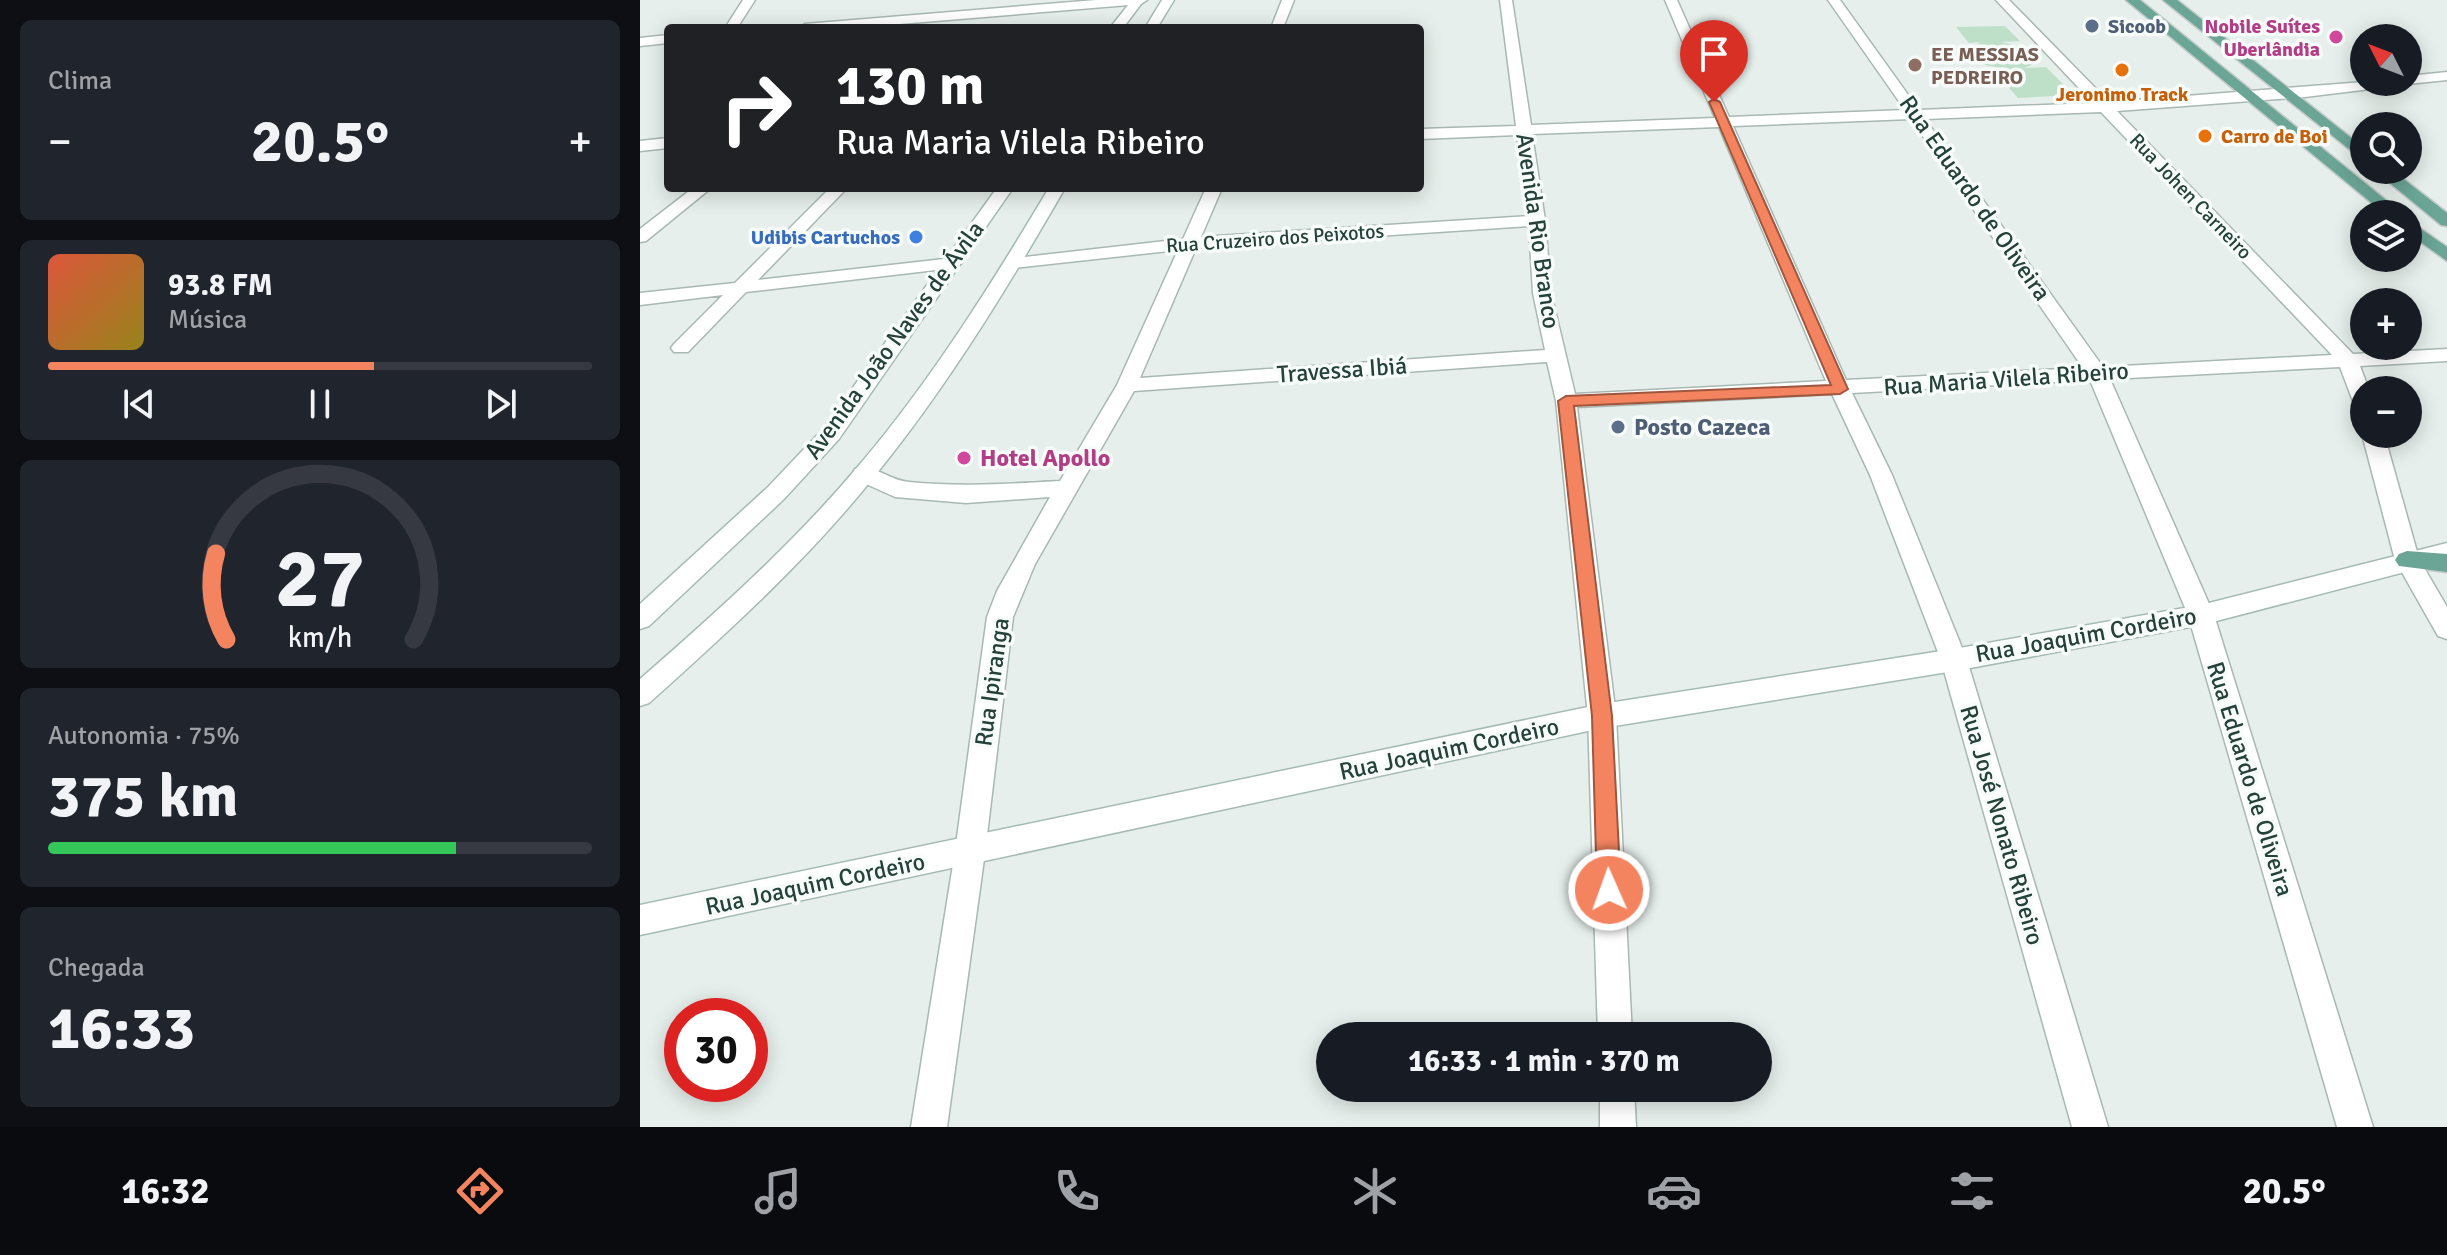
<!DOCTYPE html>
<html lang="pt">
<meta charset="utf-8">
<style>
:root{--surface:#171b24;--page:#20242c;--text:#f1f3f6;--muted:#9ea1a6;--line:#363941;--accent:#f4845f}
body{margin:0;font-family:Signika,sans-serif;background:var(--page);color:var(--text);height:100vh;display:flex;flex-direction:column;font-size:30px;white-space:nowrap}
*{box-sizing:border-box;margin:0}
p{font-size:26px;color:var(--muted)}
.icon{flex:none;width:44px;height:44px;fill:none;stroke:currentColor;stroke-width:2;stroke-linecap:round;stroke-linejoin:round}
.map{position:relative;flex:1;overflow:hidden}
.drawer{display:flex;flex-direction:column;gap:20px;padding:20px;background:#0d0f14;width:640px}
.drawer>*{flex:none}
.guide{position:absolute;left:24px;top:24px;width:760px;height:168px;border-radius:8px;box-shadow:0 4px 20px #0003;background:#202124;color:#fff;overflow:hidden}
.needle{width:52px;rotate:312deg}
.tools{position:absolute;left:1710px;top:24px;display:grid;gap:16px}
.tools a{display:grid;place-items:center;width:72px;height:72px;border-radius:50%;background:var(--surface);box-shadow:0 4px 20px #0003;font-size:40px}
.speed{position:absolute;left:24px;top:998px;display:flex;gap:16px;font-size:40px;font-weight:700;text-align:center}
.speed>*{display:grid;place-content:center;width:104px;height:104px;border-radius:50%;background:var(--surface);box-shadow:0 4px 20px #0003;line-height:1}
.speed .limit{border:12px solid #d22;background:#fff;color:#111}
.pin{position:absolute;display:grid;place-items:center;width:68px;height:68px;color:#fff;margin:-82px -34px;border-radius:50% 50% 50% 0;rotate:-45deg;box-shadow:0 0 8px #0007}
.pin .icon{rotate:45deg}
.me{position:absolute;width:88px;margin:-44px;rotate:358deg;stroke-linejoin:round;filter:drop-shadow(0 0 6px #0008)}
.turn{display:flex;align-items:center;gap:28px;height:168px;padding:0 40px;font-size:36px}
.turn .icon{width:104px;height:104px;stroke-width:2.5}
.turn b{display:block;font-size:56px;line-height:68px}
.big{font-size:60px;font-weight:800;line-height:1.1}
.drawer .widget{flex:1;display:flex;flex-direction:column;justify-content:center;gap:12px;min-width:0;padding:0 28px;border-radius:12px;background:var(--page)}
.drawer .dial{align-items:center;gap:0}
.dial svg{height:208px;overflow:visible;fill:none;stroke:var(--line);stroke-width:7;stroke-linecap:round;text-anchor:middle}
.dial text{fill:var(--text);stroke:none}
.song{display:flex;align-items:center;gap:24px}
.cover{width:96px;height:96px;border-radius:12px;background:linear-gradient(135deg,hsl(10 70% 55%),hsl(50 70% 35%))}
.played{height:8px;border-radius:4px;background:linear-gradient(90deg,var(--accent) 60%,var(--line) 60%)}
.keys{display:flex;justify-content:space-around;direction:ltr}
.heat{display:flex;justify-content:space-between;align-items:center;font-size:44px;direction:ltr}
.charge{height:12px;border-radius:6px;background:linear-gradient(90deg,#34c759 75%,var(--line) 0)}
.trip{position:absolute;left:676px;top:1022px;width:456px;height:80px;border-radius:40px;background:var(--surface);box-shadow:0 4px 20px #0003;font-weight:800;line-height:80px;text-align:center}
.tabs{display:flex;height:128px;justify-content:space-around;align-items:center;background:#090b0e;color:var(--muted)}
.tabs .icon{width:56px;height:56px}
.tabs .active{color:var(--accent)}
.tabs b{font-size:36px;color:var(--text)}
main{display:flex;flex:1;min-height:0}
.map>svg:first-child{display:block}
</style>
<main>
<section class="drawer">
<div class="widget"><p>Clima</p>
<div class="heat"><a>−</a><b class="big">20.5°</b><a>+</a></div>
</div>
<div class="widget">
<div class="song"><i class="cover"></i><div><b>93.8 FM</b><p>Música</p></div></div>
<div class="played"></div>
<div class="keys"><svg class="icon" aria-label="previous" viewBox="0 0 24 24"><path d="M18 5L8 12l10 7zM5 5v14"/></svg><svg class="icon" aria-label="pause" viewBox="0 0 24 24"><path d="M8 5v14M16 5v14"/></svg><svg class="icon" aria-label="next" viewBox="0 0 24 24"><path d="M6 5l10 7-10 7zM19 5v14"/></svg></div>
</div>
<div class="widget dial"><svg viewBox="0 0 100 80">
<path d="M14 69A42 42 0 1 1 86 69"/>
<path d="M14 69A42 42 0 0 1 10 36" stroke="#f4845f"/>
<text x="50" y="56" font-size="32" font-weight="700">27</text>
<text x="50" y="72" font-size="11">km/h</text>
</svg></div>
<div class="widget"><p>Autonomia · 75%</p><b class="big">375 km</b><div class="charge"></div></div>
<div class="widget"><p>Chegada</p><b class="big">16:33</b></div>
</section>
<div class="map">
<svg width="1807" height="1127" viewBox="0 0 1807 1127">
<rect width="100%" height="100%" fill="#e6efeb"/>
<path fill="#bfe0c8" d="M1365,26L1380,41L1361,42L1387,48L1400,61L1384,68L1406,67L1434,95L1378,98L1353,70L1361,68L1345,65L1331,49L1340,42L1329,43L1316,27Z"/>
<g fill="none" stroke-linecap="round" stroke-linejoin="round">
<g stroke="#a8b8b2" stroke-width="3">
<path id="street" d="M103,0H115L97,28H85Z
M456,0H507L501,4L211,28H159L165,24Z
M642,0H654L643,28H631Z
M860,0H872L891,125L1075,118L1025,0H1037L1089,117L1265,110L1188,0H1200L1279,110L1453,103L1356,0H1369L1469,102L1724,82H1762L1755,86L1665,97L1477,111L1713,354L1807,349V361L1720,366L1729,390H1724V411L1714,404L1700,367L1470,379L1574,615L1733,1127H1697L1548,615L1450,380L1212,393L1252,475L1327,660L1468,1127H1432L1301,660L1230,475L1192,394L937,407L976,716L992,1036H958L948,716L916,401L907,362L494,391L395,564L373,617L345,852L307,1127H271L315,852L347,617L357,591L410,497L326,503L255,497L215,479L212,474L215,469C233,463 250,481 269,482C321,487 368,484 420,481L477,385L538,250L373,268L364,263L367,259L543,239L566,188H582L561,237L888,216L877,135L780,139V129L876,126ZM1461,112L1692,355L1463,367L1285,119ZM1271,119L1443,368L1206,380L1093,126ZM1079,127L1186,381L935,394L911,293L905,220L892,134ZM889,226L893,293L905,350L500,378L556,248Z
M28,35V43L0,46V38Z
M1807,72V80L1768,84L1762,82H1768V76Z
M28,138V148L0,151V141Z
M53,188H71L6,241L0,242V229Z
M190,188H207L118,280L313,258L322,263L313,268L106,292L48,352H34L31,348L34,344L83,295L0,305V293L95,283Z
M1724,431V434H1744L1779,559L1807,607V639L1798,636L1755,560L1722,434Z
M960,1088H994L996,1127H960Z"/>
</g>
<g stroke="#a4bbb3" stroke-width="3">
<path id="secondary" d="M492,0H504L483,28H470Z
M522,0H534L517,28H505Z
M357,188H373L199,439L144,499L9,626L0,629V604L128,487L183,429Z
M409,188H425C368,287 309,384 237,473C170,558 89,631 9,703L0,706V679C78,611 155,542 221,463C293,378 352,283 409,188Z
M1807,543V561L1561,625L1314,671L962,728L0,935V905L962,704L1314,649L1561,605Z"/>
</g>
<g stroke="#c2cac8" stroke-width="3">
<path id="primary" d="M1486,0H1500L1763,214H1745Z
M1523,0H1537L1724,148V161Z
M1734,170H1752L1807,213V226L1801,225Z
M1768,220L1807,247V261L1768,233Z
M1767,551L1807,554V572L1759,566L1755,560L1759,554Z"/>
</g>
<use href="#street" fill="#fff" fill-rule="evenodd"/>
<use href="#secondary" fill="#fff" fill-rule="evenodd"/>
<use href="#primary" fill="#6aa596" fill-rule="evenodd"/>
</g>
<path fill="#f4845f" stroke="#9f563e" stroke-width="2" d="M1074,99L1080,102L1208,389L1200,394L934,406L972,716L981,890L977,898L969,902L961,898L957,890L952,716L918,401L926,396L1191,385L1069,102Z"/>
<g fill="#5c6f8a" stroke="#f7fbf9" stroke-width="3">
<circle cx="1452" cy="26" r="8"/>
<circle cx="978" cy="427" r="8"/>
</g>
<g fill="#d1479c" stroke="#f7fbf9" stroke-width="3">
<circle cx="1696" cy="37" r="8"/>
<circle cx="324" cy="458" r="8"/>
</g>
<circle fill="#8d6e63" stroke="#f7fbf9" stroke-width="3" cx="1275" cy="65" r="8"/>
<g fill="#e8710a" stroke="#f7fbf9" stroke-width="3">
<circle cx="1482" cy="70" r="8"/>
<circle cx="1565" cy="136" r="8"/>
</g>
<circle fill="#3f7fe0" stroke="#f7fbf9" stroke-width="3" cx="276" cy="237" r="8"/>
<g text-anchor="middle" stroke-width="7" stroke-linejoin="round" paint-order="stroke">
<g font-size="20" font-weight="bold" fill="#4e5e75" stroke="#f7fbf9" text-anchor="start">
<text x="1468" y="33">Sicoob</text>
</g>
<g font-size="20" font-weight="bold" fill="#b23c85" stroke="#f7fbf9" text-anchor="end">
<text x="1680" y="33">Nobile Suítes<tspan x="1680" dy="23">Uberlândia</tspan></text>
</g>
<g font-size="20" font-weight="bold" fill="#785e54" stroke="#f7fbf9" text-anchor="start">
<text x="1291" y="61">EE MESSIAS<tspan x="1291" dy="23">PEDREIRO</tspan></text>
</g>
<g font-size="20" font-weight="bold" fill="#c56008" stroke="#f7fbf9">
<text x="1482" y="101">Jeronimo Track</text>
<text x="1581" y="143" text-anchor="start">Carro de Boi</text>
</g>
<g font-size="20" fill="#24423a" stroke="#f7fbf9">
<text transform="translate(1551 196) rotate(46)" y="7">Rua Johen Carneiro</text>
<text transform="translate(635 238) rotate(-4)" y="7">Rua Cruzeiro dos Peixotos</text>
</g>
<g font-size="20" font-weight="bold" fill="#366cbe" stroke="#f7fbf9" text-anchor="end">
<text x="260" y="244">Udibis Cartuchos</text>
</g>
<g font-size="24" fill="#24423a" stroke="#f7fbf9">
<text transform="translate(1335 198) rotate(55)" y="8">Rua Eduardo de Oliveira</text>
<text transform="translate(898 231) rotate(82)" y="8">Avenida Rio Branco</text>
<text transform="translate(254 340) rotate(-54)" y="8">Avenida João Naves de Ávila</text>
<text transform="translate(702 370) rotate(-4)" y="8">Travessa Ibiá</text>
<text transform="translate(1366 379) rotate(-4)" y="8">Rua Maria Vilela Ribeiro</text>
<text transform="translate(1446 635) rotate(-10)" y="8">Rua Joaquim Cordeiro</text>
<text transform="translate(352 682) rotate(-82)" y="8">Rua Ipiranga</text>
<text transform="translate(809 749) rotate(-12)" y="8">Rua Joaquim Cordeiro</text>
<text transform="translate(1610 779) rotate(73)" y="8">Rua Eduardo de Oliveira</text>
<text transform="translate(1362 825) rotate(74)" y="8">Rua José Nonato Ribeiro</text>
<text transform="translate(175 884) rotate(-12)" y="8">Rua Joaquim Cordeiro</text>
</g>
<g font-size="24" font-weight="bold" fill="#4e5e75" stroke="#f7fbf9" text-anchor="start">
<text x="994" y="435">Posto Cazeca</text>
</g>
<g font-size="24" font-weight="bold" fill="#b23c85" stroke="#f7fbf9" text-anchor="start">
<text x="340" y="466">Hotel Apollo</text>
</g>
</g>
</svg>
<div class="tools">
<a><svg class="needle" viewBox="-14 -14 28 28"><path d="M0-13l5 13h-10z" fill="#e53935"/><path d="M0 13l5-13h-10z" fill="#9ea1a6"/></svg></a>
<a><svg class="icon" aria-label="search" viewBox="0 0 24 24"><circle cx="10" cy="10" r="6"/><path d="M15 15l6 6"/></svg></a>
<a><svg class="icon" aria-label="layers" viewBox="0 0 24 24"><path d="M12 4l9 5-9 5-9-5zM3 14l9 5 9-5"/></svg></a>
<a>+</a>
<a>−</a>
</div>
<div class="speed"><div class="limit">30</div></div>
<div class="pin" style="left:1074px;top:102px;background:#d93025"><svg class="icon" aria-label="arrive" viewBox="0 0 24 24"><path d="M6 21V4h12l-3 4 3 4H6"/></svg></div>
<svg class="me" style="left:969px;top:890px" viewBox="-20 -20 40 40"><circle r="17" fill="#f4845f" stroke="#fff" stroke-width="3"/><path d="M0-11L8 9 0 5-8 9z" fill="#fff"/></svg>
<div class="trip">16:33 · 1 min · 370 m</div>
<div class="guide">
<div class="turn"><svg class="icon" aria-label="right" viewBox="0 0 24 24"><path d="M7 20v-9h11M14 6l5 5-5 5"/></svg><div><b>130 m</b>Rua Maria Vilela Ribeiro</div></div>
</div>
</div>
</main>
<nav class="tabs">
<b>16:32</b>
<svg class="icon active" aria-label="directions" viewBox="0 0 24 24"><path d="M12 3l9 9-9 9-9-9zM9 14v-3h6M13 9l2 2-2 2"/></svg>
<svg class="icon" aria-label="music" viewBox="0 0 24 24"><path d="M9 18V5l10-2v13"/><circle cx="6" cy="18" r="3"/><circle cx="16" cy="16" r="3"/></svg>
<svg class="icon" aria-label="phone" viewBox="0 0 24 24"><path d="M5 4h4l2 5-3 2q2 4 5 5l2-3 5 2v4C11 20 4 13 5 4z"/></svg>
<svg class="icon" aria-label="climate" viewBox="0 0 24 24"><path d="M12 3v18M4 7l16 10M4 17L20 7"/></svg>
<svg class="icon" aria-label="car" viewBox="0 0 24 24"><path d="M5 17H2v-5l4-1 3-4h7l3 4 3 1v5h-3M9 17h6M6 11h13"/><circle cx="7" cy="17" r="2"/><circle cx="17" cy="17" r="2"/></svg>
<svg class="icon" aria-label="filters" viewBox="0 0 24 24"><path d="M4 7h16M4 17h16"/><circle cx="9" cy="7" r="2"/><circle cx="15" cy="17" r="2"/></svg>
<b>20.5°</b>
</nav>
